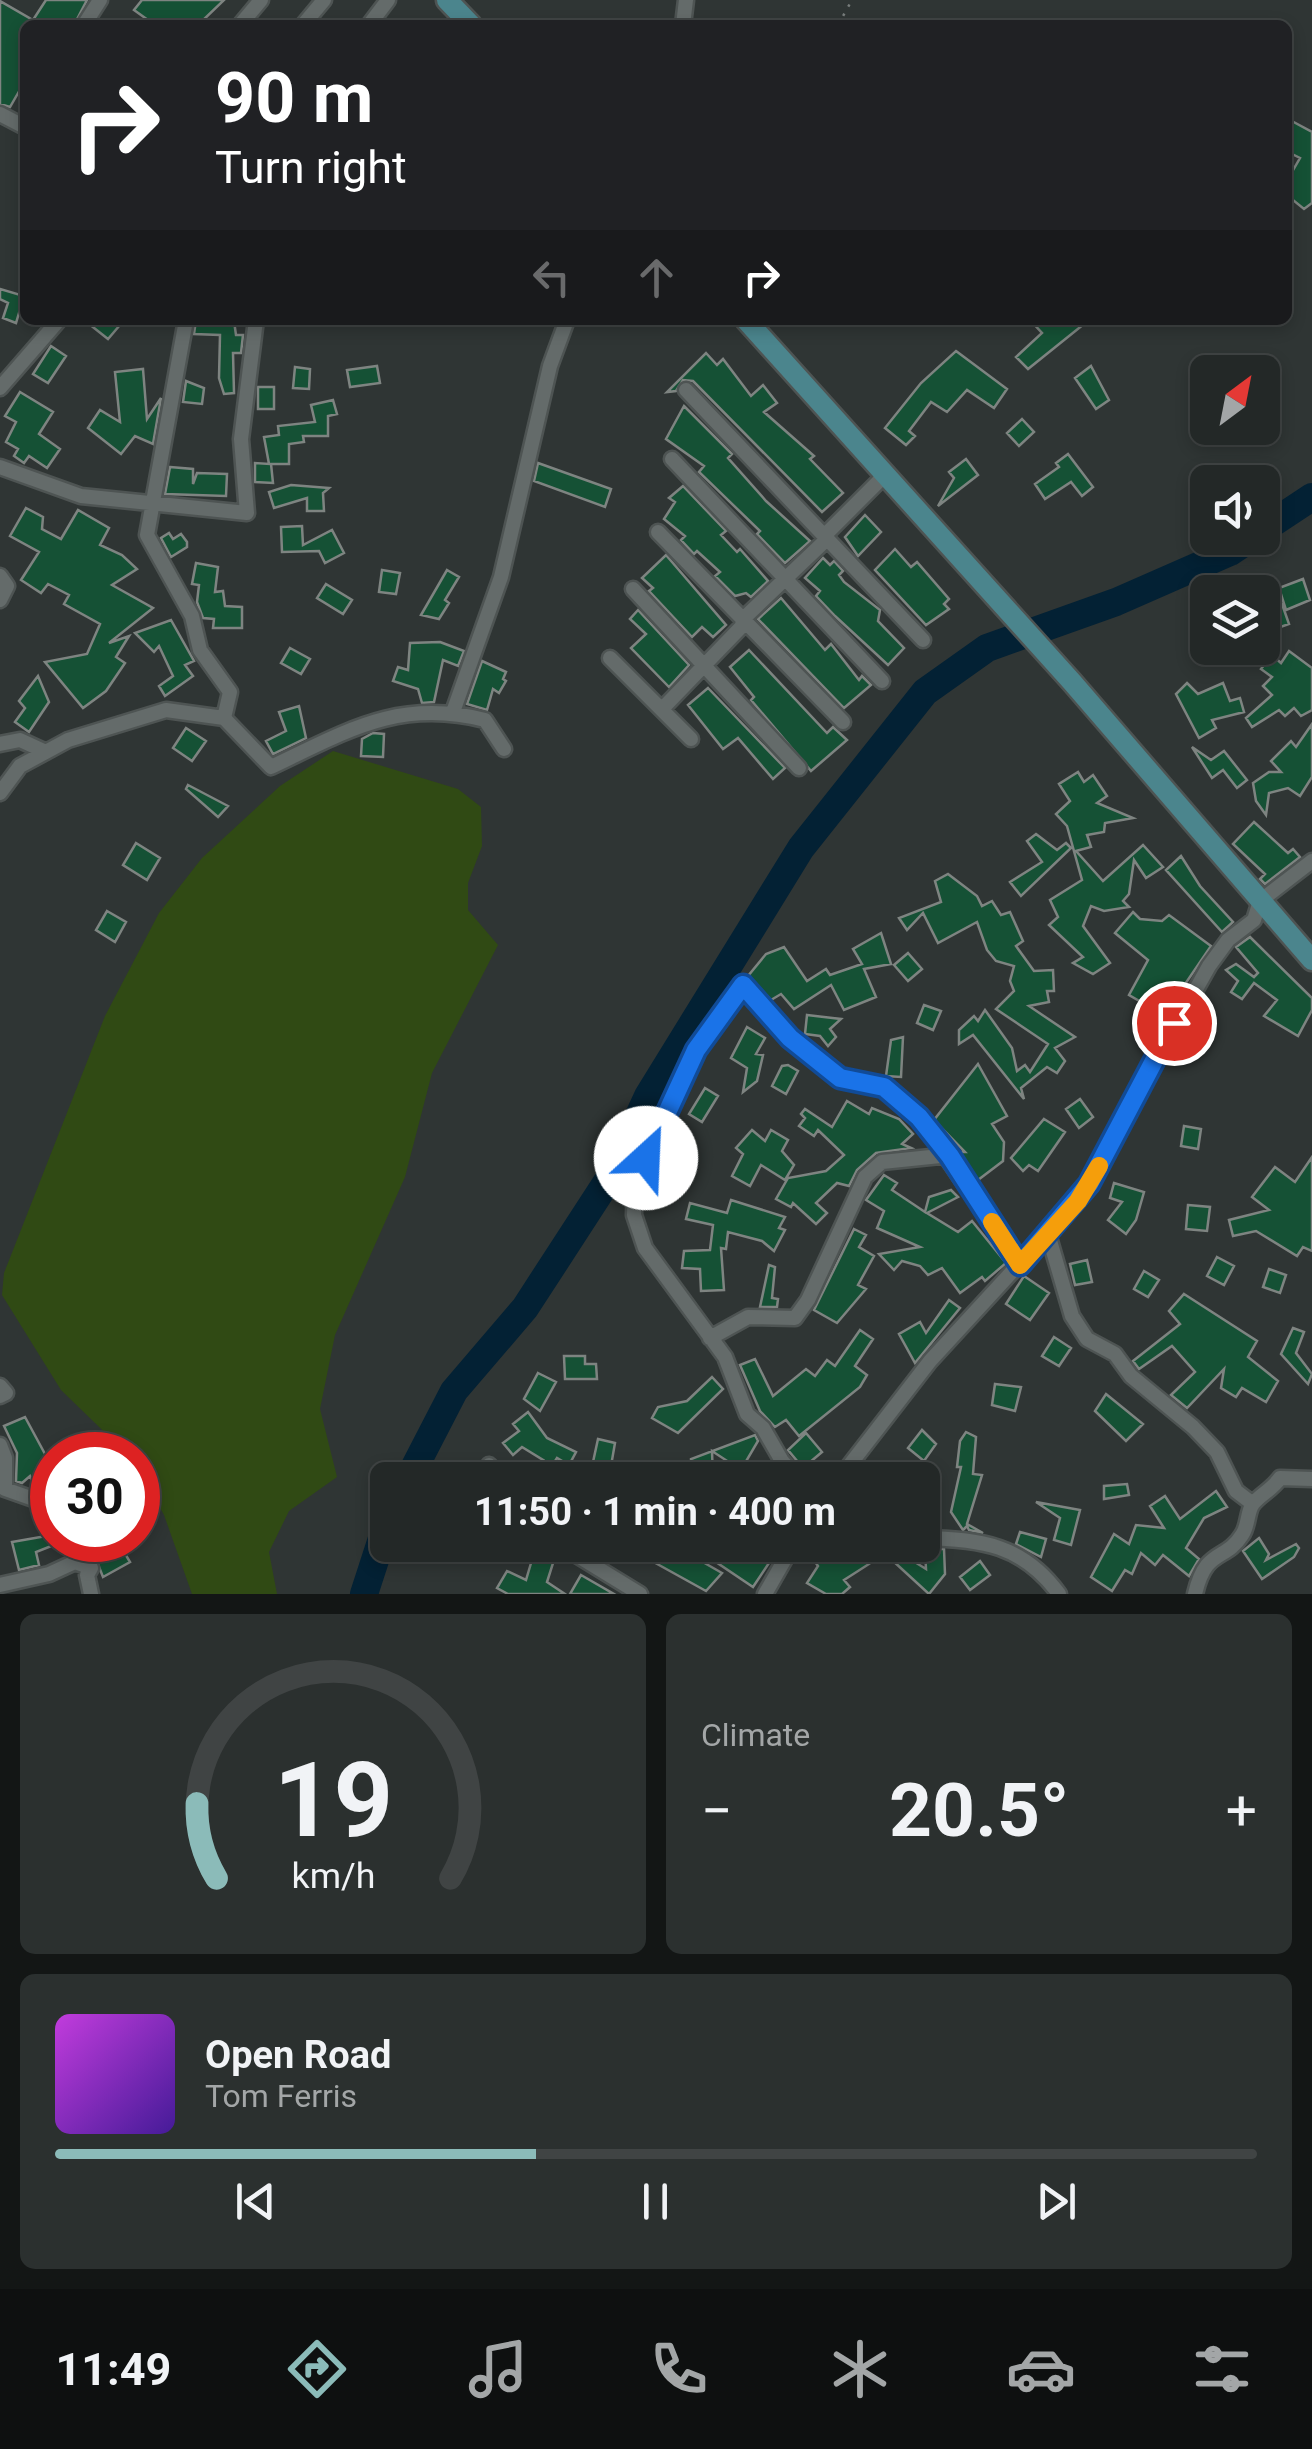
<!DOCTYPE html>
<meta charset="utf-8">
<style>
:root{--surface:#232827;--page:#2b302f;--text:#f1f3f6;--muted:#a3a6a7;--line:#404444;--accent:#8bbbb9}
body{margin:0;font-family:Roboto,sans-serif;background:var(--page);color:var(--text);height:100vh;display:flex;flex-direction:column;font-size:38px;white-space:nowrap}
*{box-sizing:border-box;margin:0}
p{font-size:32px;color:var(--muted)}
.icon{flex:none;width:55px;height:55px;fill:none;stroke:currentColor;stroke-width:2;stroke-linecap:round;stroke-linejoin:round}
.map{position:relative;height:1594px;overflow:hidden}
.sheet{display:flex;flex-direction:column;gap:20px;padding:20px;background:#131615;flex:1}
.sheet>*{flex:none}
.banner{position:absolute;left:20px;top:20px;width:1272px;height:305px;border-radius:15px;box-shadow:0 5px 15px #0003,0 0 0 2px var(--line);background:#202124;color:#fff;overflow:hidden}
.needle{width:65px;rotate:32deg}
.tools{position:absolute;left:1190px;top:355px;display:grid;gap:20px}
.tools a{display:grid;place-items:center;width:90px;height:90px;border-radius:15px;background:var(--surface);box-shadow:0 5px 15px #0003,0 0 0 2px var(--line);font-size:50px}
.speed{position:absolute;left:30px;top:1432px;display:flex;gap:20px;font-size:50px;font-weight:700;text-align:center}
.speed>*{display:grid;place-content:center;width:130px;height:130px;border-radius:50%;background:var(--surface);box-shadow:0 5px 15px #0003,0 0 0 2px var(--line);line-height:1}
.speed .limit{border:15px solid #d22;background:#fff;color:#111}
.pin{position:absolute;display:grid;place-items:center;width:85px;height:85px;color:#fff;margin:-42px;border:5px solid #fff;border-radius:50%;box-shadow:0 2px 10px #0007}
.me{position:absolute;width:110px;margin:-55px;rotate:25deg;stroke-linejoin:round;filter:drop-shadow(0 0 8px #0008)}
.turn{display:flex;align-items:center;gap:35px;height:210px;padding:0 30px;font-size:45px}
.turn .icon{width:130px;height:130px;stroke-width:2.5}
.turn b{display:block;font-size:70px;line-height:85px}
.lanes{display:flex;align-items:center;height:95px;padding:0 30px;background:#0003;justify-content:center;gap:50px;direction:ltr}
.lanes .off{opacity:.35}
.big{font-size:75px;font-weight:700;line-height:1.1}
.sheet .tile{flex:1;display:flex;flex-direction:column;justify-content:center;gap:15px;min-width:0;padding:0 35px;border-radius:15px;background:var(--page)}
.sheet .dial{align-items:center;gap:0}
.dial svg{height:260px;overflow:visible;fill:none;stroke:var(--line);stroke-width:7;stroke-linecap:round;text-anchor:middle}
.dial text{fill:var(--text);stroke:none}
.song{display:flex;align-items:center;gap:30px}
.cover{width:120px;height:120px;border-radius:15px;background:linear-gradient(135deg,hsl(290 70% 55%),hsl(260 70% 35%))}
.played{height:10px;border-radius:5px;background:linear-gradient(90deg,var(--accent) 40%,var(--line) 40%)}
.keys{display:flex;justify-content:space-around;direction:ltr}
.heat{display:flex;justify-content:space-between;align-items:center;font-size:55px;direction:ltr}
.sheet .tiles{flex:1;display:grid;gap:20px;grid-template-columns:1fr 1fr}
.tile:last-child{grid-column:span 2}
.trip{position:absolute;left:370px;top:1462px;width:570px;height:100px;border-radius:15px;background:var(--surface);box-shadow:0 5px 15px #0003,0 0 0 2px var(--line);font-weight:700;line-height:100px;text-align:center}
.tab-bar{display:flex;height:160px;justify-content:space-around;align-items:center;background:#0e1010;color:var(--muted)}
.tab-bar .icon{width:70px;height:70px}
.tab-bar .on{color:var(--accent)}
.tab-bar b{font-size:45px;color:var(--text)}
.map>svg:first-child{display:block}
</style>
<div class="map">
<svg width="1312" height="1594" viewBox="0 0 1312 1594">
<rect width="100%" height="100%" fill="#2f3534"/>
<path fill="#304a14" d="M333,751L458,789L481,807L482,846L468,883V910L498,945L432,1073L405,1177L335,1335L320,1409L337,1477L289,1511L269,1552L277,1594H192L164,1515L138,1468V1455H128L61,1390L2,1295L4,1273L105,1016L159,913L202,858L280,786Z"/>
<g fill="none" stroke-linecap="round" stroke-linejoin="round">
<path stroke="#032134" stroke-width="28" d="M1262,530L1312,497
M408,1480L454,1391L525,1308L612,1174L648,1096L801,848L925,692L987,648L1116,602L1230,552L1251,538
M364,1594L388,1520"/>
</g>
<path fill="#155135" stroke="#7e8481" stroke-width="2.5" d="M46,0H87L74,25H25V81L10,107L0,104V1L33,20Z
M142,0H224L198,25H155L134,10Z
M1288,119L1312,132V203L1304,209L1288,196V179L1300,158L1288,152Z
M0,289L24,296L16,323L3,318L8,303L0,299Z
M84,320H114L120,325L108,339Z
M196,320L234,321L236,335H243L241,353H233L234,393L224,394L219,378L220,335L194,334Z
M1030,320H1089L1028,369L1016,357L1042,333Z
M51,346L66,356L48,383L33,374Z
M956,351L1007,389L994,408L967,390L947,412L931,402L909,431L915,436L906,445L885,428L921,383Z
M706,353L717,365L723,359L751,396L763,385L777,403L764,412L814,456L810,459L843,493L822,512L693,381L683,380L676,391L667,392Z
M377,366L380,383L350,387L347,370Z
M1091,366L1109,400L1096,409L1075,378Z
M295,367L310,369L309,389L293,388Z
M143,369L147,419L161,398L153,444L135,436L121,454L88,428L100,410L120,422L115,372Z
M186,381L204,388L202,404L183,402Z
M258,387H274V409H258Z
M20,392L53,412L39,434L60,449L47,468L29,456L24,463L14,456L18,449L6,442L16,422L5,416Z
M333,400L337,414L328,416V436H303L304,442L289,444V464H271L273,483L255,482V463L269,464L264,437L279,435L278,426L315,422L311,405Z
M684,406L732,454L728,458L766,501L810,541L785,563L757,534L760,531L699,472L704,466L666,439Z
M1022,419L1034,432L1019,446L1007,433Z
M1068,454L1093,487L1082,496L1071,482L1045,499L1035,484L1059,467L1056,463Z
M966,459L978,475L938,506L954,478L949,472Z
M538,463L611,489L605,507L534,481Z
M170,467L193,469V484L197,473L227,474L226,496L165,494Z
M291,485L329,488L323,493L324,511H307V498L274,508L269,492Z
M683,486L726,531L721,535L737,552L740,549L768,581L751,597L746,593L735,596L715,576L720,572L697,551L694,554L681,540L685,536L664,519L675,502L669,498Z
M26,508L43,517L42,529L61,539L78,510L109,528L100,545L122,555L137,569L112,585L153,608L109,643L129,636L116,657L125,663L106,691L83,708L45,662L87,654L100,624L64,604L69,595L48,584L41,593L21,580L39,552L10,536Z
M865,515L881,532L858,556L845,537Z
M302,526L303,545L332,530L344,553L325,563L319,551L282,552L281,527Z
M169,533L173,539L181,534L187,542V547L171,557L161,538Z
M895,549L911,567L917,562L949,599L944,604L949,609L926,625L875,570Z
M666,555L726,625L713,637L702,627L692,637L649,591L653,588L642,578Z
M823,558L830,565L834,561L843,571L839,575L844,582L880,610L878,621L904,648L888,665L835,616L816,596L820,591L805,578Z
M196,563L218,567L215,592L223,591L225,606L242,607V628H213L214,619L203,618L197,602L199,585L192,584Z
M382,570L400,573L396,594L379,592Z
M447,570L459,577L445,600L449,603L439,619L421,615Z
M1303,579L1310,600L1286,610L1279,588Z
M326,584L352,600L343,614L317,598Z
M781,598L825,650L831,644L859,680L862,676L871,685L844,708L758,619Z
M1282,604L1289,624L1266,632L1262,610Z
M638,610L689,665L669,687L631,648L646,634L630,619Z
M171,620L194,661L185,665L193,676L165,696L159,686L173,676L159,646L154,652L135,633Z
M440,642L464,651L458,666L443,660L434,702L422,703L418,689L393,681L398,667L408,670L410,643Z
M290,648L310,659L301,674L281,663Z
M749,650L827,733L833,727L847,740L811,771L751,700L754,697L730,667Z
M1289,651L1312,668V710L1301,716L1294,708L1285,716L1279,710L1252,727L1246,718L1272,695L1263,686L1272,677L1261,669L1272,655L1281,663Z
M482,661L506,672L503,679L506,681L499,693L493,689L487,710L467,704Z
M38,676L49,702L29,732L15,722L25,708L19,701Z
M1187,683L1198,694L1223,683L1230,701L1240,698L1244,712L1212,720L1216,728L1199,738L1176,694Z
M708,688L785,768L773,779L738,738L723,749L688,705Z
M299,706L306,738L273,754L266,741L286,731L279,712Z
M1312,724V777L1300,796L1288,788L1269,793L1266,815L1256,801L1253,783L1269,772H1281L1271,761L1291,741L1296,747Z
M186,728L206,741L192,761L173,748Z
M373,733L384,734L383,757L361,756L362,739Z
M1192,747L1211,760L1224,751L1247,780L1237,788L1223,770L1212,778Z
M1078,772L1084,782L1093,775L1107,796L1097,803L1133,818L1105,823L1104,832L1087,835L1091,847L1076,851L1103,881L1143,845L1163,867L1146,878L1134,860L1129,894L1123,901L1129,907L1104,911L1091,906L1083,926L1110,963L1093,974L1073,963L1083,957L1049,925L1058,917L1050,900L1082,880L1067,826L1056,814L1070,801L1059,784Z
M188,785L228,806L218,817L186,789Z
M1254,822L1288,853L1293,849L1300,857L1265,884L1260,879L1265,874L1233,844Z
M1036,834L1057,850L1066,843L1071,848L1021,896L1010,882L1042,862L1027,841Z
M136,843L160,858L147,880L123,865Z
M1181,856L1200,886L1233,922L1222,932L1166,870Z
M948,874L977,896L982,906L992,901L1001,915L1010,912L1023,941L1016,946L1034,971L1053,970L1054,991H1047L1049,1002L1029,1006L1075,1037L1055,1048L1065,1061L1057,1073L1047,1067L1021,1088L1024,1099L973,1035L959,1044V1030L974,1016L978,1021L985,1010L1012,1048L1017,1071L1025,1065L1030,1072L1048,1044L996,1009L1014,991L1010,981L1014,966L996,961L987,950L977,922L938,943L923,913L907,930L899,918L941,902L935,881Z
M107,911L126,922L115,942L96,930Z
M1133,912L1140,919L1162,921L1169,915L1211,946L1164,1015L1129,995L1148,960L1115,933Z
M881,933L891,964L864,969L876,997L844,1010L831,985L794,1009L781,994L771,1000L748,976L766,954L784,947L807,981L826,969L830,975L862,964L853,949Z
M1250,937L1312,998V1010L1298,1036L1264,1016L1277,1000L1254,983L1242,999L1231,992L1238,981L1226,970L1236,964L1254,977L1258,973L1236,947Z
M908,953L922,969L908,981L894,965Z
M924,1005L941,1011L933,1030L917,1023Z
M807,1015L841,1019L830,1029L836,1037L828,1046L820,1036L805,1034Z
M747,1027L765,1038L756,1054L763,1055L757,1081L743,1092L747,1068L731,1058Z
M903,1037L901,1077L886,1076L891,1040Z
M978,1064L1007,1116L992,1124L1004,1142L1003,1161L978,1180L960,1157V1152H965L934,1120Z
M788,1065L798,1071L786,1094L772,1086L782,1066Z
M705,1088L718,1096L702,1122L689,1114Z
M1080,1099L1093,1117L1079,1128L1066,1109Z
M847,1101L869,1114L872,1108L899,1119L913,1134L902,1144L911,1148L876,1153L857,1170L849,1186L837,1183L816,1203L827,1213L816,1224L793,1203L791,1207L776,1199L788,1178L826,1171L844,1155L818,1130L814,1136L799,1126L805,1118L801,1114L805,1109L832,1127Z
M1044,1119L1065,1132L1038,1171L1029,1165L1023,1171L1011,1158Z
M1184,1126L1201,1129L1198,1149L1181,1146Z
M752,1130L765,1141L771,1130L788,1140L782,1151L794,1165L785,1180L761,1165L750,1186L732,1176L743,1154L736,1148Z
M1312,1157V1251L1303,1247L1297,1256L1256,1231L1233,1236L1229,1220L1269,1210L1252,1197L1275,1167L1295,1182Z
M884,1175L897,1183L892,1190L925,1212L929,1197L951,1190L958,1197L927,1213L958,1232L972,1221L1006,1263L985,1281L982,1277L960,1293L942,1268L928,1275L920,1266L902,1261L894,1270L879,1254L920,1247L877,1228L884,1211L866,1200Z
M1114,1183L1144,1192L1136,1220L1126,1234L1108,1220L1122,1202L1110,1198Z
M731,1200L785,1217L779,1228L785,1230L774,1251L762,1241L728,1232L726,1249L721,1248L724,1290L701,1291L700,1269L682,1268L684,1251L710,1250L713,1225L686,1219L690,1203L727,1213Z
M1188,1205L1210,1207L1207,1231L1186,1229Z
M854,1229L866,1235L859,1247L874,1256L858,1285L866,1289L837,1323L814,1310Z
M1217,1257L1234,1266L1224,1285L1207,1276Z
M1087,1260L1092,1282L1075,1285L1070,1264Z
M769,1265L775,1267L772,1298L778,1299L777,1307H760Z
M1269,1269L1286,1275L1280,1293L1263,1287Z
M1144,1271L1159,1280L1148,1297L1134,1289Z
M1024,1276L1049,1293L1030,1320L1006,1304Z
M1184,1294L1257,1341L1248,1357L1278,1381L1266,1402L1242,1388L1236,1397L1221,1388L1224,1369L1187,1408L1171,1395L1195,1372L1172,1346L1139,1369L1133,1361L1180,1324L1169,1311Z
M949,1300L960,1308L915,1363L899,1334L920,1322L926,1333Z
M1293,1328L1304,1332L1296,1353L1312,1374L1308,1384L1281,1354Z
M860,1330L873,1339L855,1366L867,1375L860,1387L799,1436L786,1420L775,1427L760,1411L740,1365L755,1359L773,1396L806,1369L815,1376L827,1360L835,1366Z
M1054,1337L1071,1348L1059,1366L1042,1356Z
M564,1356H585V1364H596L597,1379H565Z
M538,1373L556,1382L540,1411L524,1399Z
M712,1377L723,1389L678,1433L652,1418L658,1407L687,1401Z
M995,1384L1021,1387L1015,1411L992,1405Z
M1106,1394L1143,1424L1126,1441L1095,1411Z
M528,1412L547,1438L576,1452L569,1465L557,1458L543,1480H518L543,1460L522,1447L513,1455L503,1443L519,1431L513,1424Z
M25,1417L52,1467L50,1497L36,1489L30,1476L22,1483L16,1481L17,1453L4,1426Z
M922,1430L936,1444L924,1461L908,1448Z
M966,1432L976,1437L973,1474L982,1475L967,1524L983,1533L969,1530L967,1526L963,1530L951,1512L961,1467H957L960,1441Z
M806,1433L822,1452L803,1468L788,1450Z
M755,1435L758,1441L741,1470L712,1451L713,1480H692L691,1459Z
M598,1439L615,1443L611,1466L593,1462Z
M1127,1484L1129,1495L1104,1499V1486Z
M1216,1491L1227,1507L1204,1518L1186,1548L1199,1559L1189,1576L1163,1555L1155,1565L1141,1553L1132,1574L1125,1570L1112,1591L1091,1577L1114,1534L1129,1544L1136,1525L1164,1528L1150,1506L1165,1496L1180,1519Z
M1036,1502L1080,1510L1071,1545L1054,1540L1060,1518Z
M1020,1532L1046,1539L1041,1557L1016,1544Z
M52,1535V1540L64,1541L36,1552L39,1565L19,1570L12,1542Z
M1259,1538L1269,1554L1266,1560L1296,1544L1299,1548L1294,1557L1262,1579L1243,1551Z
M109,1540H117L130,1562L103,1577L92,1549Z
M623,1545H673L722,1573L706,1591Z
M726,1545L753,1556L760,1545H781L753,1587L716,1562Z
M825,1547L836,1562L858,1548L869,1564L844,1580L850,1587L842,1594H826L807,1583L818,1566L811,1556Z
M925,1549H944L945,1574L929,1594L892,1560L905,1556L926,1569Z
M534,1553L554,1560L547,1582L565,1594H508L497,1588L507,1571L526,1580Z
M980,1561L990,1575L970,1590L960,1577Z
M581,1575L614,1594H570Z"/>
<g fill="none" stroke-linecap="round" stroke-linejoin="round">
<g stroke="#4e5453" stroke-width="19">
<path id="street" d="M84,25L100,0
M240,25L261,0
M303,25L324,0
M369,25L388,0
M683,25L686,0
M0,114L23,126L25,122
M186,320L147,535L192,616L200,650L230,692L224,718
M0,388L59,320
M686,390L923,640
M672,459L882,681
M0,467L81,496L247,513L241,439L256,320
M658,532L843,722
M824,536L885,475
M0,576L7,586L0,600
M633,589L799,768
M742,620L827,539
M610,658L691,739
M663,708L745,623
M453,712L501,577L550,366L567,320
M0,744L20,740L46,752
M0,793L20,766L68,740L166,710L224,718L271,767C347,731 399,698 485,720L504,749
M1048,1234L1072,1316L1087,1339L1115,1354L1131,1376L1193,1427L1217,1452L1236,1491L1253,1504
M710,1338L748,1317L795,1318L808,1300L865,1177L882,1162L950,1155
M0,1386L6,1393L0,1396
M0,1445L5,1458V1489L39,1501L52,1513
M489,1465L502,1480
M800,1480L782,1461L763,1428L747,1414L725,1357L645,1248L634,1215L635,1184L657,1132L696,1050L743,985L791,1039L841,1078L884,1087L919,1117L1020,1265
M838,1480L930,1361L1077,1201L1209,966L1228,940L1254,920L1260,901L1312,861
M922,1538C982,1539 1023,1545 1059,1594
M74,1540L91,1568
M560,1545L640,1594
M0,1585L49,1574L75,1562L91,1568L87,1575L91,1594
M765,1594L793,1545
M1195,1594C1206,1547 1225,1562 1242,1535C1248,1527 1247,1514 1252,1505C1259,1495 1272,1490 1280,1478L1312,1479"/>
</g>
<g stroke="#4e5453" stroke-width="25">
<path id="secondary" d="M447,0L471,25
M746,320L1072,682L1312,960"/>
</g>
<path stroke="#787d7c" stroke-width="2.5" stroke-dasharray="2.5 8" stroke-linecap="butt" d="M838,25L852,0"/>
<use href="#street" stroke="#646b6a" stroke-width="14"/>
<use href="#secondary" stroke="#4b858d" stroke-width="20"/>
</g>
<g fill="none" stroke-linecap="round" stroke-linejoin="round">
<g stroke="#114b97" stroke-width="25">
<path id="route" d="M646,1158L696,1050L743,985L790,1038L840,1078L884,1087L919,1117L950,1156L1020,1265L1089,1184L1174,1023"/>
</g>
<use href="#route" stroke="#1a73e8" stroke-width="18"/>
<path stroke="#f59e0b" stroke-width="18" d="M992,1222L1020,1265L1078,1201L1099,1166"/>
</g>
</svg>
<div class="tools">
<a><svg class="needle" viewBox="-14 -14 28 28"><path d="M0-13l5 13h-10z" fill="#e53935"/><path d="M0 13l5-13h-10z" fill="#a3a6a7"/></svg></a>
<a><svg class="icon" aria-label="sound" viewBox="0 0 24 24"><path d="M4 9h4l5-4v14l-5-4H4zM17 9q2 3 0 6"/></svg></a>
<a><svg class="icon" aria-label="layers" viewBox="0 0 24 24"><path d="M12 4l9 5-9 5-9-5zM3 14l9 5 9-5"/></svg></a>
</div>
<div class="speed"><div class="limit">30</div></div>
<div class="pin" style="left:1174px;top:1023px;background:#d93025"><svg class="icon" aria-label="arrive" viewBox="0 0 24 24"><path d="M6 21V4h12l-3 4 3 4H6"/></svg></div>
<svg class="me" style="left:646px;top:1158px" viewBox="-20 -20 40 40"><circle r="19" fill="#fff"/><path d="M0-13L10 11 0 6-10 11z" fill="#1a73e8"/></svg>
<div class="trip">11:50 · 1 min · 400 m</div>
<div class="banner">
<div class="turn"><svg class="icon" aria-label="right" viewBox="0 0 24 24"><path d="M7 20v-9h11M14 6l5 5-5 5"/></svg><div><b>90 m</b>Turn right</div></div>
<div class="lanes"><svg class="icon off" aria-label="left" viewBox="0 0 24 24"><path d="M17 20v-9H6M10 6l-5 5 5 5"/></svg><svg class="icon off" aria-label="ahead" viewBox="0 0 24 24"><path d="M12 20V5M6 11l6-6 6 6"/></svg><svg class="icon" aria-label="right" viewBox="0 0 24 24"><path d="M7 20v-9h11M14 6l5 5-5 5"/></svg></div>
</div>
</div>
<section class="sheet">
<div class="tiles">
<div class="tile dial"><svg viewBox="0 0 100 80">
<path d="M14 69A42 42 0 1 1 86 69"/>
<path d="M14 69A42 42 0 0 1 8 46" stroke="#8bbbb9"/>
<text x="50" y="56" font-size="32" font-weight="700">19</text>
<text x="50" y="72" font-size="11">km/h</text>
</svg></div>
<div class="tile"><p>Climate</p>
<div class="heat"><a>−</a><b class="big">20.5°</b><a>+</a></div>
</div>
<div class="tile">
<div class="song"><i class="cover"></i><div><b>Open Road</b><p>Tom Ferris</p></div></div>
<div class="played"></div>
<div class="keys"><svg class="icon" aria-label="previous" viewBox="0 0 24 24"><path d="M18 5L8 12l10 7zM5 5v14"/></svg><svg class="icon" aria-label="pause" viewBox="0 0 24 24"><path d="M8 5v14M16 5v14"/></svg><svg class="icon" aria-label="next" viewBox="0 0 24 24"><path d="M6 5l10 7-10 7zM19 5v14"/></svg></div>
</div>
</div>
</section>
<nav class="tab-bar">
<b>11:49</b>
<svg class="icon on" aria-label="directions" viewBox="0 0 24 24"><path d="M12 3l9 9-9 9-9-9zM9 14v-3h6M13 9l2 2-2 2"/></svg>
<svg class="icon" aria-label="music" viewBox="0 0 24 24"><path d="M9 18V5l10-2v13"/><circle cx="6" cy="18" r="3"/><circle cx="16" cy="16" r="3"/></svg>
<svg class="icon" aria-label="phone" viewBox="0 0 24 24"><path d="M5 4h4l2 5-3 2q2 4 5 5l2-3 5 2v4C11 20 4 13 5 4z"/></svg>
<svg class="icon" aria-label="climate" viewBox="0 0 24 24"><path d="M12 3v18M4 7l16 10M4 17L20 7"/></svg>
<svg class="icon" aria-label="car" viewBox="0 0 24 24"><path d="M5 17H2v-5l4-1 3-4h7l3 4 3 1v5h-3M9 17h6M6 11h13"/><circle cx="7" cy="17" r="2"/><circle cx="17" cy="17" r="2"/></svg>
<svg class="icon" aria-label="filters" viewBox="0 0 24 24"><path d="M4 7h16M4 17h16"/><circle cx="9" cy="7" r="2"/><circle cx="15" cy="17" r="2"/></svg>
</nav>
